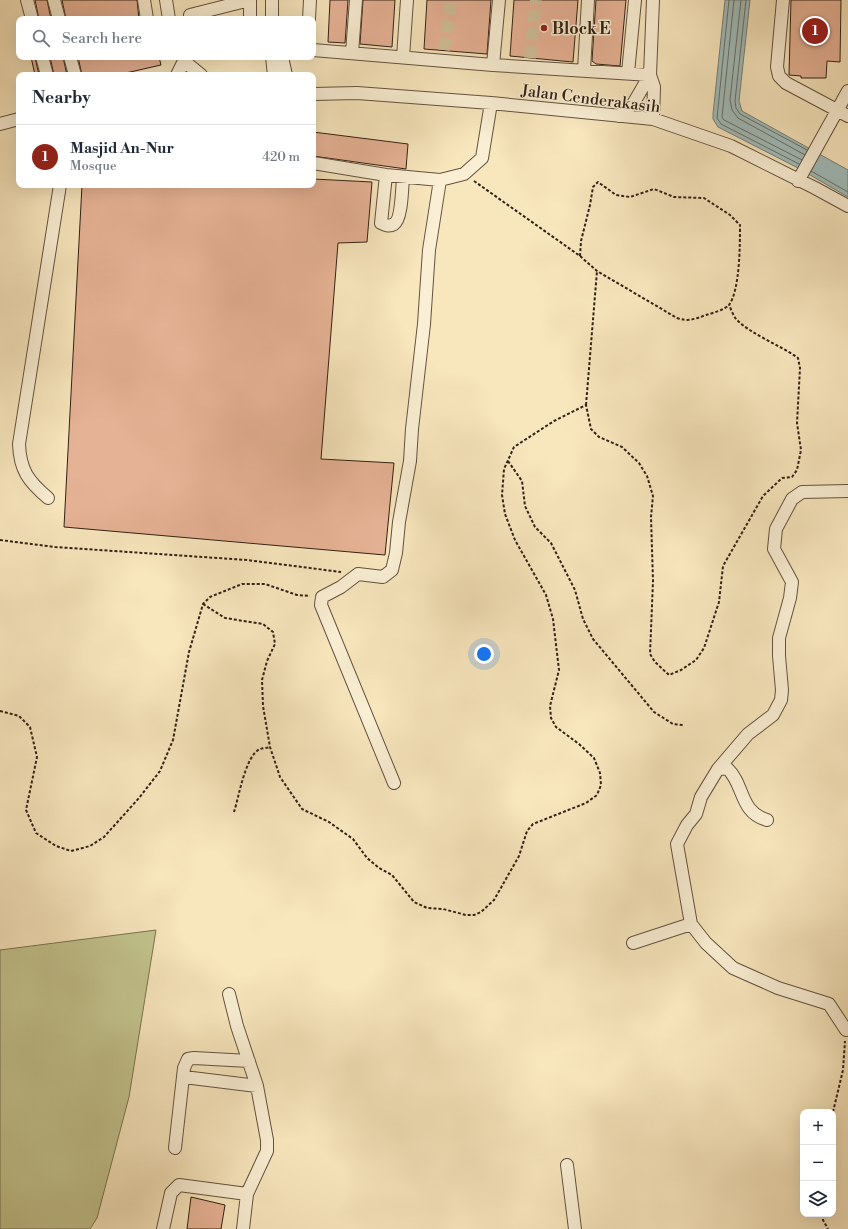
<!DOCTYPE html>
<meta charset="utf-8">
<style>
:root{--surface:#fff;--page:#f6f6f7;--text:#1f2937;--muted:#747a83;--line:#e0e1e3;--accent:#8f2418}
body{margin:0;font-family:"Libre Bodoni",serif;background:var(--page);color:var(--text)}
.controls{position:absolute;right:12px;bottom:12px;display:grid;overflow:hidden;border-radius:8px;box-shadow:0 4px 16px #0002}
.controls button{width:36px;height:36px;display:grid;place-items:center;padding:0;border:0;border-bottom:1px solid var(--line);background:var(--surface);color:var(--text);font:20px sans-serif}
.you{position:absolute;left:484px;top:654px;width:14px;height:14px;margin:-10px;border:3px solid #fff;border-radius:50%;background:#1a73e8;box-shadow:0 0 0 6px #1a73e833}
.badge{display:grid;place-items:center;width:26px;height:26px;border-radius:50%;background:var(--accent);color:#fff;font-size:13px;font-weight:700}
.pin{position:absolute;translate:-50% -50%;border:2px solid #fff;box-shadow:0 1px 4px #0006}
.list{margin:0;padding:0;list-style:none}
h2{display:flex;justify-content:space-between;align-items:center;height:52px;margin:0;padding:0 16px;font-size:17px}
h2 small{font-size:13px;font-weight:400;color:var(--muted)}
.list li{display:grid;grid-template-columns:26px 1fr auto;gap:12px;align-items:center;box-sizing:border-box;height:64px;padding:0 16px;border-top:1px solid var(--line)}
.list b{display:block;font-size:15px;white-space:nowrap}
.list p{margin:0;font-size:13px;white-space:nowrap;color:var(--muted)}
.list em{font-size:13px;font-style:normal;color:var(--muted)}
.icon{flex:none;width:22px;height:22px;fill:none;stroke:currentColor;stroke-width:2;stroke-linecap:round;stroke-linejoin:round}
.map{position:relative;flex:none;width:848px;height:1229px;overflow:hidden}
.search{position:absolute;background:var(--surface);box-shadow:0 4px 16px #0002;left:16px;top:16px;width:300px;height:44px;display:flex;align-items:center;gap:10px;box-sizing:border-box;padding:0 14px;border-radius:8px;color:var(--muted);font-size:15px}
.panel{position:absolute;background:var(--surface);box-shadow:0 4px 16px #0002;left:16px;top:72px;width:300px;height:116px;border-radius:8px}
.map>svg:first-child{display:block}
.green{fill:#c2c38d;stroke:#7a7251}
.water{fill:#a1bdbb;stroke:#747f79}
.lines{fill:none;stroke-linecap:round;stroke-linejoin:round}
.shore{stroke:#696f68;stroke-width:1}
.building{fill:#e6b295;stroke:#312115}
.minor-tunnel{stroke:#d0bf9b;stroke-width:12;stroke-dasharray:12 6;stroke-linecap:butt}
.minor-casing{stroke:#63523f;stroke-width:14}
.path{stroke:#312115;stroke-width:2;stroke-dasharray:3 2;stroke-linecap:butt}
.minor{stroke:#faefd4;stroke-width:12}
.poi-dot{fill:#8f2418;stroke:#faefd4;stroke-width:1.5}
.labels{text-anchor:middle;stroke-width:3;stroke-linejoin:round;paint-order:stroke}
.poi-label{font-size:16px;font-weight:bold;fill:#312115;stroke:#faefd4;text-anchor:start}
.street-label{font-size:16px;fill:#312115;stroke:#faefd4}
</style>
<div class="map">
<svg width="848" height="1229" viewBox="0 0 848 1229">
<rect width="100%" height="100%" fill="#f8e6bd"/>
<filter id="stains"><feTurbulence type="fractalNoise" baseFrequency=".005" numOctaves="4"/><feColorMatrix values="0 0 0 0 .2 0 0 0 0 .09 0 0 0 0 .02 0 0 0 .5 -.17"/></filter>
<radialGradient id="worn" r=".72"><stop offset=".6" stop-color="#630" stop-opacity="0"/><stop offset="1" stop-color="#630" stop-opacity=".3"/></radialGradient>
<path class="green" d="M156,930L129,1097L97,1218L90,1229H0V950Z"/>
<path class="water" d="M725,0H750L739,101L742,111L848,170V197L798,168L718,127L713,119V114Z"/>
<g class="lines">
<path class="shore" d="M729,0L717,118L721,124L799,164
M734,0L722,117L724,120L802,160
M741,0L730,100L732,110L738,118L805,155
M746,0L735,101L736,108L740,114L807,150
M811,171L848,192"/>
</g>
<path class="building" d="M35,0H47L51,19H39Z
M62,0H137L139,19H66Z
M330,0H348L345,43L328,42Z
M363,0H395L392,47L360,44Z
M427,0H491L487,54L424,49Z
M514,0H578L573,62L510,56Z
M596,0H626L620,66L596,64L592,61Z
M791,0H841L840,62L827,61L826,78H801V76L789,75Z
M31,57H35L39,75H35Z
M50,57H63L67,75H54Z
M78,57H159L161,65L117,75H82Z
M313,132L408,144L406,169L313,156Z
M313,179L372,182L367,242L338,243L321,459L394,463L385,555L64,527L82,185H313Z
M191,1197L225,1205L221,1229H187Z"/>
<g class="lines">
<path class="minor-tunnel" d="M444,50L451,0
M530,58L536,0"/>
<g class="minor-casing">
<path id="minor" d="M27,0L32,19
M54,0L59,19
M144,0L147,19
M166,0L169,19
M250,0V19
M653,0L650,75L654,87L653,119
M783,0L777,67L779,76L786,83L848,116
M191,19L190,15L250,0
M272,19V0
M309,19L310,0
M313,50L493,65L650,75
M352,53L356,0
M42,57L47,75
M70,57L75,75
M272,57L274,75
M282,57L286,75
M403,57L407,0
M184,61L201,75
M493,65L499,0
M584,70L588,0
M628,73L635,0
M177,75L184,61
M313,94L357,93L491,103L653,119L731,146L815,188L848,206
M619,116L633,104L650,75
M0,124L19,119
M313,163L386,175L440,180L464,174L482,158L491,103
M386,175L381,223C385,225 389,227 394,224C402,219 402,187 403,177
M798,181L848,91
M848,491L802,492L792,499L776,529L774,549L792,582L790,598L779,638V656L782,690L781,700L773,715L748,734L718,769L701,797L696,814L687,825L677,844L691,924L706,943L733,968L778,988L829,1004L846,1030L848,1029
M48,498C28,481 20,470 19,444L60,185
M718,769L727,768C745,785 739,812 767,820
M394,783L321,605L322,597L341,587L358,574L383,577L392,570L396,553L399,522L410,461L412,429L424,324L429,250L440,180
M633,943L691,924
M229,994L237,1026L257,1086L267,1140V1151L247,1194L243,1229
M184,1077L257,1086
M175,1148L184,1068L188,1059L194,1058L249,1061
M567,1165L575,1229
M163,1229L171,1193L179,1185L247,1194"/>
</g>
<path class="path" d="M474,181L580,256L597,271L677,318C688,322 695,319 706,315C713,313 724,310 729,305C740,290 740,244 740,225L730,215L704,198L674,197L654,189L630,197L616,195L598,182L593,187L590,205L581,241L580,256
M586,405L597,271
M508,461L522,481L525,506L535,527L551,543L575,590L583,619L593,639L654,712L673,724L683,725
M0,540L55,547L247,560L341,572
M203,604L225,618L263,624L273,632L275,644L267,661L262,680L263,706L270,747L280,777L302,809L329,822L353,839L367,858L379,868L392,875L414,902L427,908L443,909L466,915H474L481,912L494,900L519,856L527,831L533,824L586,803L597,795L601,785L600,773L594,758L579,744L556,727L551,718L550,706L559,670L553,619L546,595L515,540L505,514L502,495L504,469L514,447L554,421L586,405L591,429L599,437L622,447L639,463L647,476L653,496L651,517L653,581L650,654L655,662L669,675L681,670L696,660L704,648L719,602L723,566L763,496L782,478L792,477L797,470L801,450L797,423L800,368L798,358C780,345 750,334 736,319C733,315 731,309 729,305
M0,711L19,716L30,727L37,757L26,810L36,833L56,846L71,851L90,846L104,837L139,798L160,771L173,740L189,652L203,604L210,597L242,584H265L297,595L310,596
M234,812C239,797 245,756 260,749C263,748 267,748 270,747
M833,1112L843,1070L845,1041
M823,1214V1220L828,1229"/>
<use href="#minor" class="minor"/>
</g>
<circle class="poi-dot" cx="544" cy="28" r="4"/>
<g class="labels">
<g class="poi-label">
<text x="552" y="34">Block E</text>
</g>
<g class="street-label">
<text transform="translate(591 98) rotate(7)" y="6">Jalan Cenderakasih</text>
</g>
</g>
<rect width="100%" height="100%" filter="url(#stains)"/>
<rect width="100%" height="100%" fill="url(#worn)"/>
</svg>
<div class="controls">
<button>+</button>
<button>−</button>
<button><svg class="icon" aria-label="layers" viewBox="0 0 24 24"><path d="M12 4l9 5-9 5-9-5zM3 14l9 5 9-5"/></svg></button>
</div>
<div class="you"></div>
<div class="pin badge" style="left:815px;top:31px">1</div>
<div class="search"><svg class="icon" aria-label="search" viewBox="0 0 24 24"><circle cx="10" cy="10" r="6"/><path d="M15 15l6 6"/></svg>Search here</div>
<section class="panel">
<h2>Nearby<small></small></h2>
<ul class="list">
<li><span class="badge">1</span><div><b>Masjid An-Nur</b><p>Mosque</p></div><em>420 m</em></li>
</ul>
</section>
</div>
